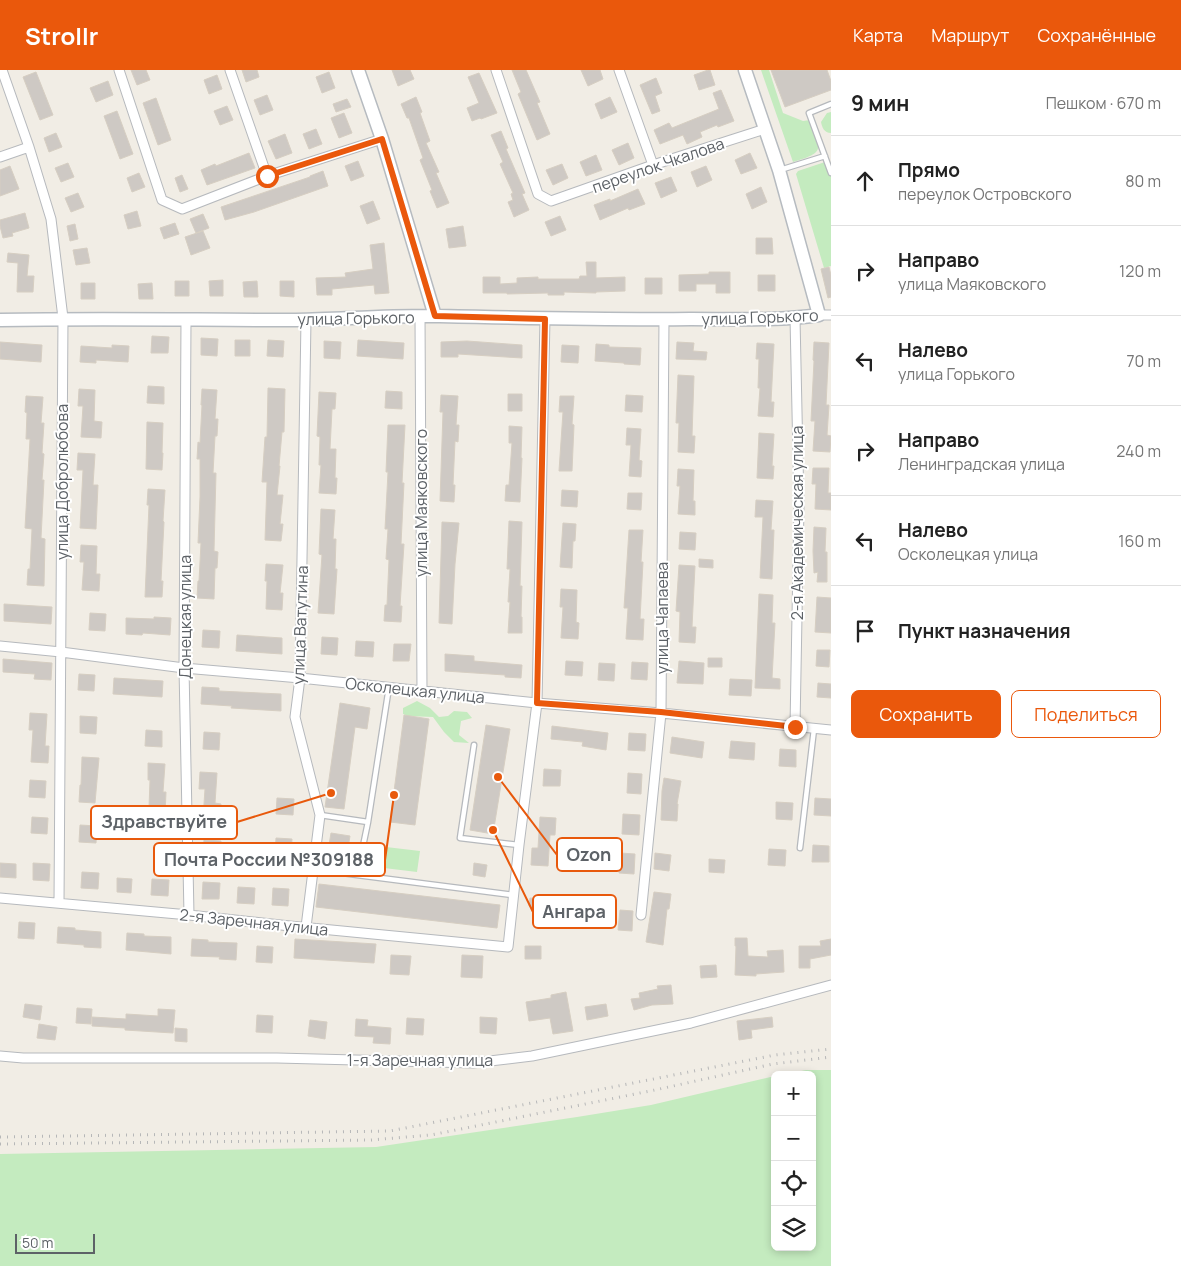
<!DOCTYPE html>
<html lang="ru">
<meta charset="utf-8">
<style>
:root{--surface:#fff;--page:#f6f6f6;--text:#222;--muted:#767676;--line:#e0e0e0;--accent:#ea580c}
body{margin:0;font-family:Manrope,sans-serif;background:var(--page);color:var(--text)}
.controls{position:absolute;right:15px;bottom:15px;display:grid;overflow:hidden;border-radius:8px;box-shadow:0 2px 8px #0003}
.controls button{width:45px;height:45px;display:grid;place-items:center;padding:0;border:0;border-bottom:1px solid var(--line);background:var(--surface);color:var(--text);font:25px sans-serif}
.scale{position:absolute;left:15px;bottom:12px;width:80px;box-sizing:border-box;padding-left:5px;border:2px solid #5d6267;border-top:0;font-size:14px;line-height:18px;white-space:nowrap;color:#5d6267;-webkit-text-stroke:4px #fff;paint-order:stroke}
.stop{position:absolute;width:15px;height:15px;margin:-11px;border:4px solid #ea580c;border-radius:50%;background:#fff}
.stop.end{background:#ea580c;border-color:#fff;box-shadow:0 1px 5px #0008}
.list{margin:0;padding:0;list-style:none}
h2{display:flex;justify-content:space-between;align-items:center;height:65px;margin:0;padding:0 20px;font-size:21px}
h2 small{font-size:16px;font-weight:400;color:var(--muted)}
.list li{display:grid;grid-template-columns:32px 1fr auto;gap:15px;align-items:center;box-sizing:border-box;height:90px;padding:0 20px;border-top:1px solid var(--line)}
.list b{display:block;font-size:19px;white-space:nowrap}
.list p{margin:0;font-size:16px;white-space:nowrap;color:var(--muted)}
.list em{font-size:16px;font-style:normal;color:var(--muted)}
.actions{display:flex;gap:10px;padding:15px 20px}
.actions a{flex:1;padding:11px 0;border:1px solid var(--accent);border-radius:8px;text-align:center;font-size:18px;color:var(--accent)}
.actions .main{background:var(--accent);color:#fff}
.icon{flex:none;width:28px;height:28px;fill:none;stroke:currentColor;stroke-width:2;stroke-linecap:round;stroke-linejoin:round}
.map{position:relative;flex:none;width:831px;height:1196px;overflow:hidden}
header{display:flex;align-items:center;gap:30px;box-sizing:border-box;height:70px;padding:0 25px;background:var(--accent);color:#fff}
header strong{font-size:24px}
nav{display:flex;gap:28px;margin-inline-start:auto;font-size:18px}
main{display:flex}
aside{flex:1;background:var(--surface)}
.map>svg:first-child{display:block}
.green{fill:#c4ebbf}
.building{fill:#cec9c4;stroke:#d6cec2}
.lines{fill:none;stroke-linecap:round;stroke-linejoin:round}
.lane-casing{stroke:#b6b9bd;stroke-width:7}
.street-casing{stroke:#b6b9bd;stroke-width:11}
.secondary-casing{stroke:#b6bbc0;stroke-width:15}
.lane{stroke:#fff;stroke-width:4.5}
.street{stroke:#fff;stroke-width:9}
.secondary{stroke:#fff;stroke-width:12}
.rail{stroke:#b6b7b8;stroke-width:3;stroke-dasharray:1 6;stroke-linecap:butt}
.route{stroke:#ea580c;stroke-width:6}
.labels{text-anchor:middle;stroke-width:4;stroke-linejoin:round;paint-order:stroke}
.street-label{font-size:16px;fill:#5d6267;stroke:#fff}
.leader{fill:none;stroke:#e8590c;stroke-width:2}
.callout-dot{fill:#e8590c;stroke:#fff;stroke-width:2}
.callout{fill:#fff;stroke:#e8590c;stroke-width:2}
.callout-label{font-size:18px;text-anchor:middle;font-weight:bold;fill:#5d6267}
</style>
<header>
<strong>Strollr</strong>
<nav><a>Карта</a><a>Маршрут</a><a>Сохранённые</a></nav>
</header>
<main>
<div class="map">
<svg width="831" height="1196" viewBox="0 0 831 1196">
<rect width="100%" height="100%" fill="#f1ede5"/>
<path class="green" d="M761,0H769L783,43L803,51L810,50C821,80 826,82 793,92Z
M831,42V63C824,63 822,57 821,52L827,43Z
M828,91L831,98V196L824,198L796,104L798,101Z
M417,631L430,638L439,647L448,646L454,641L467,642L472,648L461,651L459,665L469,673L454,672L444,662L433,647L408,646L403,644V638Z
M386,777L420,781L417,802L384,798Z
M806,1000H831V1196H0V1084L376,1077L577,1047L651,1035L775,1006V1177H812V1005H782Z"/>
<path class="building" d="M131,0H146L150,10L137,15Z
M242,0H257L259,7L246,12Z
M392,0H410L414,9L398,16Z
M512,0H526L540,32L537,33L550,64L537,70L518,24L521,22Z
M581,0H600L603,9L588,16Z
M708,0H710L715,15L699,20L694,5Z
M771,0H827L831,11V20L785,37Z
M36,2L53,45L40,50L23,7Z
M329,2L335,18L322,23L316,7Z
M479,3L497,43L481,49L480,48L472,51L467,38L479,33L468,7Z
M217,5L222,19L209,24L204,10Z
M656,8L662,23L655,26L660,41L652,44L640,15Z
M108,11L113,25L96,32L90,18Z
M721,20L734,51L718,57L717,55L700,62L702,67L687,74L683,65L660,74L654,60L669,53L672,58L719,39L713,23Z
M267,25L273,40L260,45L254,30Z
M416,27L422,42L420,43L430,71L426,73L439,102L436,103L449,133L437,138L430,121L432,120L420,90L423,88L409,48H407L401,34Z
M610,27L617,42L601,49L595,34Z
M156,28L171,70L158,75L143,33Z
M347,29L351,37L336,42L333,34Z
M227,36L233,50L220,55L214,41Z
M117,41L133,84L120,89L104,46Z
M344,43L352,63L339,68L331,48Z
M316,59L322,74L309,79L303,64Z
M501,61L508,78L506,79L525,123L522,124L529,140L514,147L508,132L513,130L511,124L513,123L500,94L503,92L491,65Z
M56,63L62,77L49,82L44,68Z
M285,64L292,83L276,89L268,71Z
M628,73L634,88L619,95L612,80Z
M249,83L255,98L207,115L201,100L215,94L216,96Z
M750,83L757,98L741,104L735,90Z
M596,85L602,100L586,106L580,92Z
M358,91L364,106L351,111L345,96Z
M68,93L74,107L61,112L55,98Z
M562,94L568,108L553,115L546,100Z
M10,96L19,119L0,126V100Z
M706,96L712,110L697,117L691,102Z
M323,101L328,116L254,142L225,150L221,137L310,107V106Z
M139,103L145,117L132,122L127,108Z
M182,105L188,119L180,122L175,108Z
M671,107L677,121L661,128L655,113Z
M761,117L767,132L752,139L746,124Z
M638,119L645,134L629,140L628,138L600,150L594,135L610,129V131Z
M78,123L84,137L71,142L65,128Z
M373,131L380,149L367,154L360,136Z
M137,141L141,156L128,159L124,145Z
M25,143L29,158L12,163L13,166L3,168L0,156V150Z
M203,144L209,158L196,163L190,149Z
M560,146L566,160L551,166L545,152Z
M175,153L179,164L164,169L160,158Z
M75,154L78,169L70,171L67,156Z
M463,156L466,176L449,178L446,159Z
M203,161L210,178L191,185L185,167Z
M756,168H772L773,184H756Z
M384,173L389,223L375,224L374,215L332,219V225H317L316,208L346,207L345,203L373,199L370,175Z
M87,178L90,193L76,195L73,180Z
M8,183L29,185L27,206H34L33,222H17L18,193L7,192Z
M586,192H596V208L625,207V221L596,222V223L564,222V225H548V223L507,224V223H483V207H500V214L517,213V208L538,207V209H579L580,206H587Z
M829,197L831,205V227L828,228L821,199Z
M709,202H730V223H716V214H696V221H679V205L709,204Z
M758,205H775V221H758Z
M645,208H662V224H645Z
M223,210V226H210L209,211Z
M175,211H189V226H175Z
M257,211L258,227H244L243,212Z
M280,211H294V227L280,226Z
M81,213H95V229H81Z
M152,213L153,229H139L138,214Z
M152,266L169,267L168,283H151Z
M201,268L218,269L217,286L201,285Z
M235,270H250V286H235Z
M268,270L284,271L283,287L267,286Z
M358,270L404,273L403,289L357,286Z
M324,271L341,272L340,289L324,288Z
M467,271L522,275V288L458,284V287H441V272Z
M0,272L42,275L41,292L0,289Z
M677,272L694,273L693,281L707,282L706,290L676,289Z
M814,272L829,273L826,335H829L827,365L831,366L830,382L813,381L815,351H811L814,291L813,290Z
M757,273L774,274L771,332H774L773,347L758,346L760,318H758L759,289H756Z
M596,274L609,275V277L641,278L640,295L624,294V293L595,291Z
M112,275L129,276L128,292L96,290V293L80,292L81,276L112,278Z
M562,275L579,276L578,293L561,292Z
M678,305L694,306L692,366H695L694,383L678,382L679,353H676Z
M148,316L164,317V334L147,333Z
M268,318L285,319L284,362H282L279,396H280L277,425H283L280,454H283L281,471L265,470L267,412H262L265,367H267Z
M79,319L95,320L94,351L102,352L101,368L81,367L83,336H78Z
M202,319L217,320L215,349H218L217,366H215L213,403H216L214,481L218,482L217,498H215L214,529L197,528L198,511H199L201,473H198L200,427V389H197L198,372L200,373L202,335H201Z
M386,321L402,322V339L385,338Z
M319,322L336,323L335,339H332L330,379H336L335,408H337L336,424L319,423L321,395H319L320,367L317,366Z
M508,324H522V341H508Z
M441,325L458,326L456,355H459L458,372L455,371L453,415H455L454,432L440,431L443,342H440Z
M626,325L643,326L642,342L625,341Z
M26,326L43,327L41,353H44L42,383L44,384L42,410H44L41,468L45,469L44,516L27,515L28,499H30L32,459L25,458L30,369H26L27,343L25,342Z
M560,326H574L572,354L574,355L572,401H559L563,342H559Z
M147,352L163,353L162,383H163L162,400L146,399Z
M388,355H405L402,413H404L401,474H404L400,536H402L401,552L384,551L385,535H387L389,490L386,489L388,459H385L388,402H386Z
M509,356L522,357L521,388H522L520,432L505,431L506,415H509L512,373H509Z
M627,358L641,359L639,390L642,391L641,407L629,406L631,375H626Z
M759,363L774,364L772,396H774L773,409L757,408Z
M78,383L95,384L93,415H98L96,459L80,458L83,400H77Z
M813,398H829L828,423H831V440L815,439L816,414H812Z
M678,399L694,400L693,431H695V445L678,444L680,416H677Z
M148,419L165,420L163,451L164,452L161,511H163L162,527H145L149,435H147Z
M562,420L578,421L577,437L561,436Z
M628,423H642L641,440L627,439Z
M756,430L773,431L771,460H774L772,509L760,508L763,447H755Z
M321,439L335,440L333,469H336L335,499H337L334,544L318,543L322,485L319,484Z
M509,451L522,452L520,516H522L521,547H522V563H508L510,532H508L510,499H507Z
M442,452L459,453L455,494L452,554L439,553Z
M563,453L576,454L575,471H573L572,498L560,497Z
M814,457L826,458L825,482H827V512H817L818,502L814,503L813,481Z
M629,460H643L641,492H643L640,549H644L643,570L626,569L628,538H624Z
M680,462L696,463L695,480L679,479Z
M81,475L97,476L96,504H100L99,521L82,520L84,492H80Z
M699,489L713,490V498L699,497Z
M266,494L283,495L280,523H283L282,540L266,539L267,511H265Z
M679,495L695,496L692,557H696L695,573L679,572L680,542L676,541Z
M561,519L577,520L576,552L579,553L578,569L561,568L563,537H560Z
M759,524L773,525L772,553H775L772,608L780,609V619L755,618Z
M817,527L831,528V563L815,562Z
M4,534L52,537L51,554L4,551Z
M90,543L106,544L105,561L89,560Z
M154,547L171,548L170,565L143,563L142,565L126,564V548L154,549Z
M203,560L220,561L219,578L202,577Z
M237,565L282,568V584L236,581Z
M322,567L338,568L337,585L321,584Z
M356,571L374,572L373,587L355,586Z
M394,574H411L409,591H393Z
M817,580H830L829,597L816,596Z
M445,584L474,586V591L522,595L521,608L505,607V605L445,601Z
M708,588H722V597H708Z
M3,589L52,593L51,610L34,609L35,604L3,602Z
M566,591L583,592L582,606L565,605Z
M679,591L704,593L703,614L677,613Z
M632,592L648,593L647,610L631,609Z
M599,593L615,594L614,611L598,610Z
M79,604L95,605L94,621L78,620Z
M114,608L163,611L162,627L113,624Z
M730,609L752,610L751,626L729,625Z
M818,613L831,614V628L817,627Z
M202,617L219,618V621L281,624V641L231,638L232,636L201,634Z
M340,633L370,638L367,659L355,657L344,739L325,737Z
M30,643L47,644L45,676H49L48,693L31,692L33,660H29Z
M404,645L429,649L415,755L390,752Z
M80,646L97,647L96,664L80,663Z
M486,655L510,659L493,764L470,760Z
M552,656L608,663L606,680L582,676L583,672L551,669Z
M146,660L162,661V677L145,676Z
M204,662L220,663L219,680L203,679Z
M629,663L646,664L645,681L628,680Z
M672,667L704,672L702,688L670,683Z
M731,671L755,673L754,690L729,688Z
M780,679L796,680V697L779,696Z
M82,687L99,688L95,733L79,732L80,715H81Z
M148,693L165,694L163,722H166L164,767L149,766L151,738H149L150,710H148Z
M544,699L561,700L560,716H543Z
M200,702L217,703L215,733L221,734L220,750L203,749L205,719H199Z
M628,703L642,704L641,724L627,723Z
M664,708L681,711L677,734H678L677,751L661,750L662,721Z
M30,710L46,711L45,728L29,727Z
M277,728L294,729L293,745L276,744Z
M815,728L831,729V746L814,745Z
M776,732L793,733L792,750L776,749Z
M623,744L640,745L639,765L622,764Z
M32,747L48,748L47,764L31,763Z
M540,747L556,748L555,765H550L548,796L531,795L532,778H538Z
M80,755L97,756L96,773L79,772Z
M331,763L350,766L346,790L327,787Z
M276,768L292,769L291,786L275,785Z
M204,770L221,771L220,787L203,786Z
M813,775L829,776V792H812Z
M769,779L786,780L785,796L768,795Z
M620,783L635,784L634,804L619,803Z
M655,783L671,785L669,801L654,799Z
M709,789L725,790L724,803L709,802Z
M0,793L16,794V808L0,807Z
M33,793L50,794L49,811L33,810Z
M474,793L487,795L485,807L473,805Z
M82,802L99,803L98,819L81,818Z
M117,808L132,809L131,823L117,822Z
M152,809L169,810L168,826L151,825Z
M203,812L220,813L219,829H202Z
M319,814L500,835L497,858L316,837Z
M238,817L255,818L254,834L237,833Z
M273,818L289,819L288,836L272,835Z
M654,822L671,824L669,839H667L663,875L646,872Z
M530,828L546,830L545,838L529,836Z
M620,840L633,841L632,861L618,860Z
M19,852L35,853L34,869L18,868Z
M58,857L75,858V860L101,862V878L84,877V875L57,873Z
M127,863L144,864V866L171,867V884L126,880Z
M735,868H747L748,886L768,887L767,881L783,880L784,902L756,904V906L735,905L736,876H735Z
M192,869L208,870V872L237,873L236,890L219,889L220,887L191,886Z
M295,869L376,874L374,893L294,888Z
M831,869V885L810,889V898H799V876H821L820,871Z
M257,876L273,877L272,893L256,892Z
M525,876H541V889H525Z
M391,885L411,886L409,905L390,904Z
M462,885L483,886L482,908L461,907Z
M716,895L717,907L701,908L700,896Z
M671,915L673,934L652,935L634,940L631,929L640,928L639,923L658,919L657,916Z
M566,922L573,961L553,964L550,948L529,951L526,932L551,928V925Z
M25,934L42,936L40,950L23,947Z
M606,934L608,946L587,950L585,937Z
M77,938L92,939L91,954L76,953Z
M158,939L175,940L173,963L125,960V958L92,956V947L126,949V944L158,946Z
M257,945L273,946L272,963L256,962Z
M480,947L497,948L496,964L480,963Z
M772,947L773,957L751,960L752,968L739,970L737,951Z
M407,948L424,949L423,965L406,964Z
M356,949L368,950L367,956L391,958L390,974L373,973L374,967L355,966Z
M310,950L327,952L325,969L308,966Z
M39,954L57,957L55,970L37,968Z
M175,958L187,959V972L175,971Z"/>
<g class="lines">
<g class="lane-casing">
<path id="lane" d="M831,34L809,43L831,103
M780,100L825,86
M474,675L460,768L519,775
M320,745L368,752
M800,778L814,659
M313,799L357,805L368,752L389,617
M357,805L513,825"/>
</g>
<g class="street-casing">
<path id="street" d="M2,0L29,77L51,149L63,248L59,833
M119,0L162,130L182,139L267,106L382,69
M230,0L267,106
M496,0L538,124L551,131L653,95L765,59
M619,0L653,95
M0,87L29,77
M819,245H831
M420,246L422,621
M795,248L799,435L795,657
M186,250L184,598L189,845
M0,576L61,582L184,598L300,608L537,633L661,643L831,660
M0,828L189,845L290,856L508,877L519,775L537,633L545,249
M641,845L661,643L664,249
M306,857L320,745L295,647L300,608L306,250
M0,986L23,988H277L473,993L532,986L691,953L831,915"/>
</g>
<g class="secondary-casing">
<path id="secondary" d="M358,0L382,69L435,246
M0,250C99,248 198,250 296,250C344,249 392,245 440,246C524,248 608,250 691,249C734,249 777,251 819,245L779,100L745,0"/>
</g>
<use href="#lane" class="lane"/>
<use href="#street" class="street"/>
<use href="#secondary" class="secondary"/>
<path class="rail" d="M0,1067L390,1061L775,985L831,979
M0,1074L371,1070L431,1065L655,1020L773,994L831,987"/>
</g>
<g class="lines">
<path class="route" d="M267,106L382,69L435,246L545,249L537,633L661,642L795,657"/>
</g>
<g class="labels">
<g class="street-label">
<text transform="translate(658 95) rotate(-19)" y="6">переулок Чкалова</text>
<text transform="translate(760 247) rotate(-2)" y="6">улица Горького</text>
<text transform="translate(356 248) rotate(-1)" y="6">улица Горького</text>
<text transform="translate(62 412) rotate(-90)" y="6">улица Добролюбова</text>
<text transform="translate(421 433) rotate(-90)" y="6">улица Маяковского</text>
<text transform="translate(797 453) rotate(-90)" y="6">2-я Академическая улица</text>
<text transform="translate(185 547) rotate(-90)" y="6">Донецкая улица</text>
<text transform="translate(662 548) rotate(-90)" y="6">улица Чапаева</text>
<text transform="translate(300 555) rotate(-88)" y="6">улица Ватутина</text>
<text transform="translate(415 620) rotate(6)" y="6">Осколецкая улица</text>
<text transform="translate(254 852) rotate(6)" y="6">2-я Заречная улица</text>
<text x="420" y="996">1-я Заречная улица</text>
</g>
</g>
<path class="leader" d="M331 723L237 752M498 707L557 785M394 725L385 790M493 760L533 842"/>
<g class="callout-dot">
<circle cx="331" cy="723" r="5"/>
<circle cx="498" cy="707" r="5"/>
<circle cx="394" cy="725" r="5"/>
<circle cx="493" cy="760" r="5"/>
</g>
<g class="callout">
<rect x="91" y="736" width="146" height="33" rx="5"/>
<rect x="557" y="768" width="65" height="33" rx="5"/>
<rect x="154" y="773" width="231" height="33" rx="5"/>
<rect x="533" y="825" width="83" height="33" rx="5"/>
</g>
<g class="callout-label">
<text x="164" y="758">Здравствуйте</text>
<text x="589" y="791">Ozon</text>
<text x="269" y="796">Почта России №309188</text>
<text x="574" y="848">Ангара</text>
</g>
</svg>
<div class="controls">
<button>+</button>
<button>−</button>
<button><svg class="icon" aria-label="locate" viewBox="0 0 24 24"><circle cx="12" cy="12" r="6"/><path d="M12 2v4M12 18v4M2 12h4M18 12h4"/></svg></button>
<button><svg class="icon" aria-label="layers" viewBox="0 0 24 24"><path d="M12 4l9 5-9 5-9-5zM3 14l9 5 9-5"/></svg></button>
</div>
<div class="scale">50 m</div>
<div class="stop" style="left:267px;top:106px"></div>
<div class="stop end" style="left:795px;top:657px"></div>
</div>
<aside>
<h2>9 мин<small>Пешком · 670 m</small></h2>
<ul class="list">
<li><svg class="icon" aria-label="ahead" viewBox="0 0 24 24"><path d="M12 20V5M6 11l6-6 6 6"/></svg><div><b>Прямо</b><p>переулок Островского</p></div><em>80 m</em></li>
<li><svg class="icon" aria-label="right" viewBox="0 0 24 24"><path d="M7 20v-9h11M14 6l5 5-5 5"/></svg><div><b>Направо</b><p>улица Маяковского</p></div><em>120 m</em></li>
<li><svg class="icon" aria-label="left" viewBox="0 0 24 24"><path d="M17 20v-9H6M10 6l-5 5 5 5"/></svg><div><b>Налево</b><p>улица Горького</p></div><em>70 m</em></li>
<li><svg class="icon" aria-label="right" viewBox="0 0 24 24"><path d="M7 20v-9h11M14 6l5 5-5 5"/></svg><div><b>Направо</b><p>Ленинградская улица</p></div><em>240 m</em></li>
<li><svg class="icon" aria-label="left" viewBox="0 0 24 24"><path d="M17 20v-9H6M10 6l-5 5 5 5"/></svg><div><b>Налево</b><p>Осколецкая улица</p></div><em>160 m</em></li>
<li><svg class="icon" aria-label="arrive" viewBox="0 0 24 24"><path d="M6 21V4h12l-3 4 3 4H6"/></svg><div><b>Пункт назначения</b></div></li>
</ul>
<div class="actions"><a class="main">Сохранить</a><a>Поделиться</a></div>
</aside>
</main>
